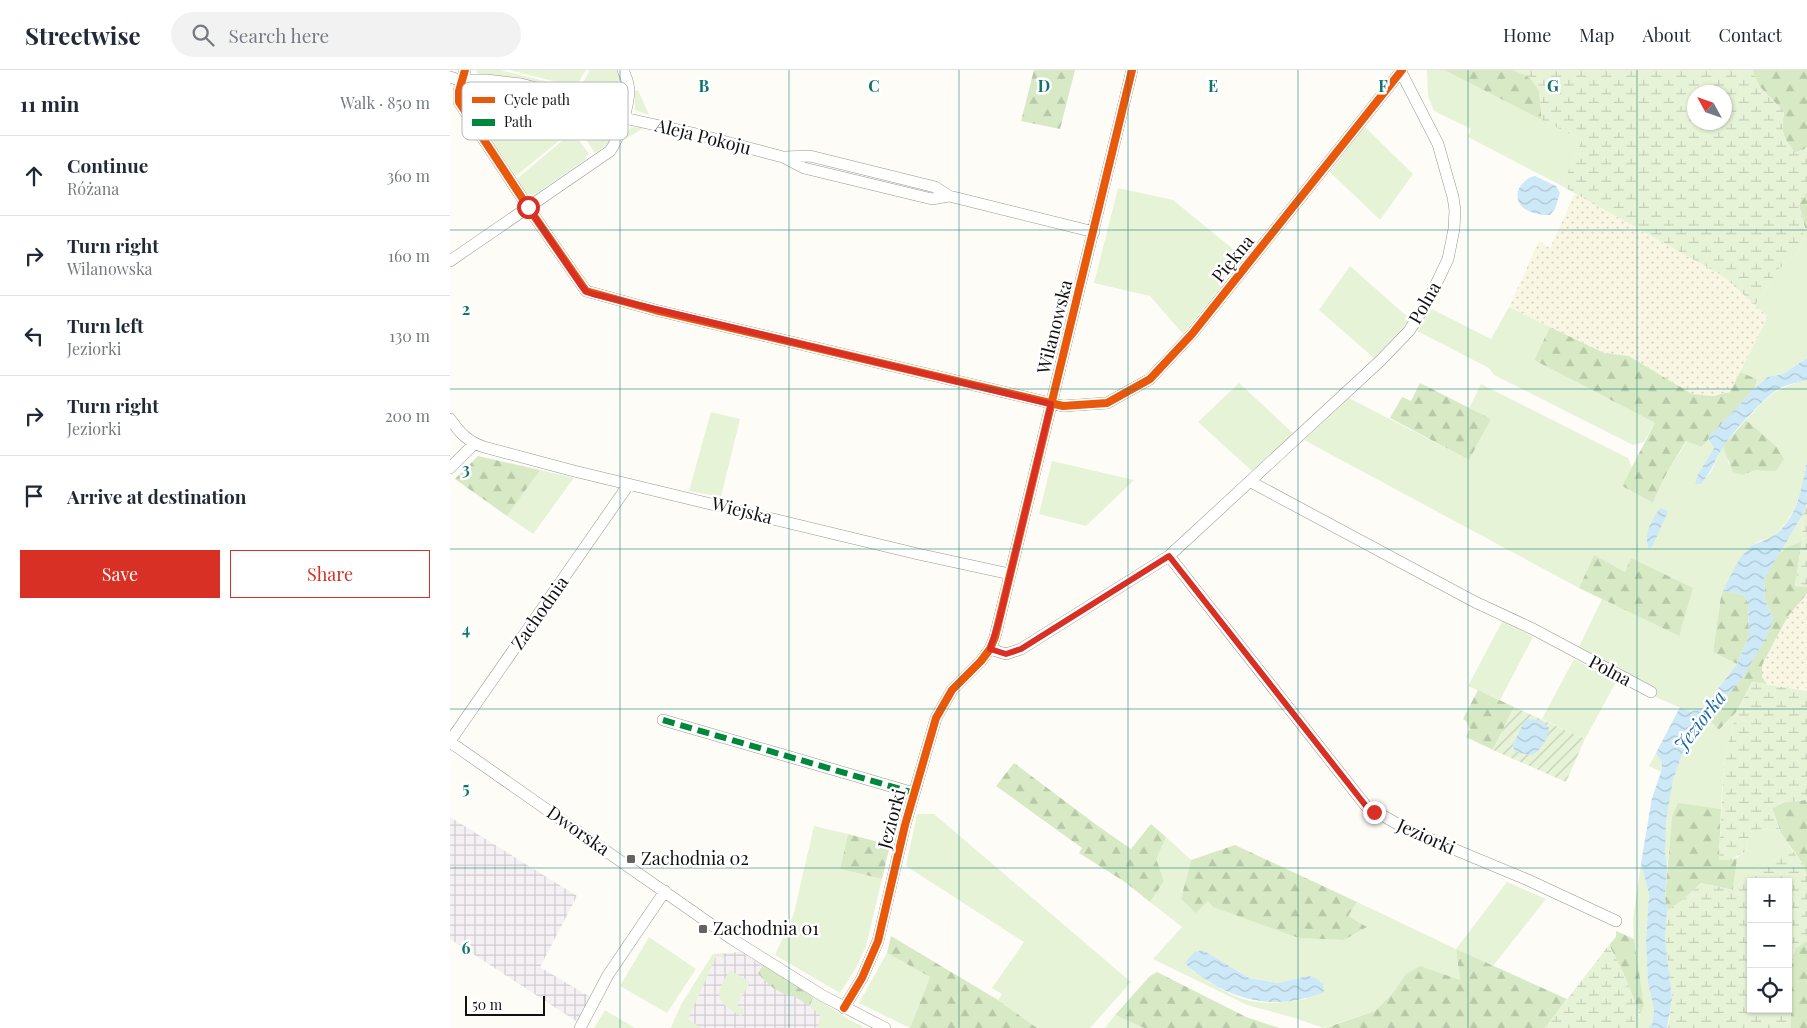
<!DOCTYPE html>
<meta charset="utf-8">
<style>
:root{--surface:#fff;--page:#f2f2f3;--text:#1f2937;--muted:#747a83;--line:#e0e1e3;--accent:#d93025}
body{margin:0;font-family:"Playfair Display",serif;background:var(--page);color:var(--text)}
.controls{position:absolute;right:15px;bottom:15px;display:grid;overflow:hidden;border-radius:0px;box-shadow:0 1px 4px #0004}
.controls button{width:45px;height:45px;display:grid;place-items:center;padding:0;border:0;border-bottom:1px solid var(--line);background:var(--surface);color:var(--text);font:25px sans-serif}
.compass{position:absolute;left:1237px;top:15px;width:45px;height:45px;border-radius:50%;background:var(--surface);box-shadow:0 1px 4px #0004;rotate:310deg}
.scale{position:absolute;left:15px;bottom:12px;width:80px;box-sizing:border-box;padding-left:5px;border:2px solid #111;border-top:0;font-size:14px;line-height:18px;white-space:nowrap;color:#111;-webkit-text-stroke:4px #fff;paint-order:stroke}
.stop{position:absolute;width:15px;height:15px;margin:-11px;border:4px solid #d93025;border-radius:50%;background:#fff}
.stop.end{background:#d93025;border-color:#fff;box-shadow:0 1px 5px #0008}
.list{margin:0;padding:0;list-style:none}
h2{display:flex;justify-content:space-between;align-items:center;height:65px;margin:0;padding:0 20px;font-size:21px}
h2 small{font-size:16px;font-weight:400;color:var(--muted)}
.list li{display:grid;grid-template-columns:32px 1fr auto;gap:15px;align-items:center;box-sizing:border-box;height:80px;padding:0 20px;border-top:1px solid var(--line)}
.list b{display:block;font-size:19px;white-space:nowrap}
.list p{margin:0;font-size:16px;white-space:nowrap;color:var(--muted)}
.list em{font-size:16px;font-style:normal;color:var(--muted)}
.actions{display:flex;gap:10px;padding:15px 20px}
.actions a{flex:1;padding:11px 0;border:1px solid var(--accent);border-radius:0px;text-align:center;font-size:18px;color:var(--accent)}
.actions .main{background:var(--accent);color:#fff}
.icon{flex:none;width:28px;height:28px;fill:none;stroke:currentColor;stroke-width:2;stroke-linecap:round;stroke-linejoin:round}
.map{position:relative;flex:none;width:1357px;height:958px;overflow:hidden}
header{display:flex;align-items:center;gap:30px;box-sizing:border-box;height:70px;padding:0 25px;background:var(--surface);border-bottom:1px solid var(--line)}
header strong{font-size:24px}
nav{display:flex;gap:28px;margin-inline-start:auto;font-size:18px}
.search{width:350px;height:45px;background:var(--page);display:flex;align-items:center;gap:12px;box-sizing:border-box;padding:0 18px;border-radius:28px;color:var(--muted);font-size:19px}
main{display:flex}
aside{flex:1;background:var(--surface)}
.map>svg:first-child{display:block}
.industrial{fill:url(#industrial-grid)}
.farmland{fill:url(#farmland-dots)}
.grass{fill:#e7f3d7;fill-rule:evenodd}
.forest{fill:url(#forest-firs)}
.wetland{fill:url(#wetland-marsh);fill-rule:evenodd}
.garden{fill:url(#garden-furrows)}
.water{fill:url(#water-waves)}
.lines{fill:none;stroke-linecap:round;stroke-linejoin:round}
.minor-casing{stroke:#979795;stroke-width:12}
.minor{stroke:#fffffe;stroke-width:11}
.quiet{stroke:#00873e;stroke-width:6;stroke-dasharray:12 6;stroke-linecap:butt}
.cycleway-casing{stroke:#fff;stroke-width:11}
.cycleway{stroke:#e8590c;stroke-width:8}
.route{stroke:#d93025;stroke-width:6}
.grid{fill:none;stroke:#0f766e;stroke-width:1;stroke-opacity:0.55}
.poi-dot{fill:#646362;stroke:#fff;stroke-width:2}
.labels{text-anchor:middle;stroke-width:5;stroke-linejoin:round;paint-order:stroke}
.street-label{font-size:18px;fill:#111;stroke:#fff}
.poi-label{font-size:18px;fill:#111;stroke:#fff;text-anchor:start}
.water-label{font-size:19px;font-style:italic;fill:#1768a6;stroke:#fff}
.key{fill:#fff;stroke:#b8b8b8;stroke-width:1}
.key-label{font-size:14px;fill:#111}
.grid-label{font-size:16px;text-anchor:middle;font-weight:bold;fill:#0f766e;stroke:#fff;stroke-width:5;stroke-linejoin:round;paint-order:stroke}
</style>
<header>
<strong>Streetwise</strong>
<div class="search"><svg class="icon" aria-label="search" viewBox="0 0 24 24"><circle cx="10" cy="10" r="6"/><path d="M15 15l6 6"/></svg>Search here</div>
<nav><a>Home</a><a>Map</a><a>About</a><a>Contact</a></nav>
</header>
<main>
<aside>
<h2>11 min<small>Walk · 850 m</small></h2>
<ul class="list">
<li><svg class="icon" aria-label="ahead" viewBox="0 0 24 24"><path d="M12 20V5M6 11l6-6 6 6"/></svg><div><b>Continue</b><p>Różana</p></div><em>360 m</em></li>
<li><svg class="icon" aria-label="right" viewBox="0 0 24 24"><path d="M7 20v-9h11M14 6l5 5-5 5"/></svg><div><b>Turn right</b><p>Wilanowska</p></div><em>160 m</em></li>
<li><svg class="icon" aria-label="left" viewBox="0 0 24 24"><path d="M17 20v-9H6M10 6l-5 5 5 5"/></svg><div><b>Turn left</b><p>Jeziorki</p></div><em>130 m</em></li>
<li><svg class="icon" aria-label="right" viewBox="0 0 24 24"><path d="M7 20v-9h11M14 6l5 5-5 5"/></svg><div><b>Turn right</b><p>Jeziorki</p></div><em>200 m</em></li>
<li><svg class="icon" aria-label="arrive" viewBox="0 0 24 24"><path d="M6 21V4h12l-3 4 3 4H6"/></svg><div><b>Arrive at destination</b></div></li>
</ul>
<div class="actions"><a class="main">Save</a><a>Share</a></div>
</aside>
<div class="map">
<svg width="1357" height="958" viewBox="0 0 1357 958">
<defs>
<pattern id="industrial-grid" width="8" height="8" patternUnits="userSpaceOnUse" patternTransform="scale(1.25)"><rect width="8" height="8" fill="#f5f0f3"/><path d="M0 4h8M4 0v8" fill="none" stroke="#d1cdcf"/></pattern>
<pattern id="farmland-dots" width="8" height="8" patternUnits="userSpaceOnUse" patternTransform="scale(1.25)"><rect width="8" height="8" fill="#f9f7e4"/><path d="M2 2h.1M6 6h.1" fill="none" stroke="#d4d3c3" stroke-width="1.8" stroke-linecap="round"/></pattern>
<pattern id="forest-firs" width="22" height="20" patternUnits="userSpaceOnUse" patternTransform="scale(1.25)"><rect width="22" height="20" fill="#d8eac5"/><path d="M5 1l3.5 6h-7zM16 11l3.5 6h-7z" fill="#b8c8a8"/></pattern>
<pattern id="wetland-marsh" width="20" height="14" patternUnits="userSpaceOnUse" patternTransform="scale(1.25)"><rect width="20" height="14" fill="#e7f3d7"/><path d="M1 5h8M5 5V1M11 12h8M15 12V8" fill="none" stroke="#c5cfb8"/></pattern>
<pattern id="garden-furrows" width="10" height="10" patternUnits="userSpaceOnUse" patternTransform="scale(1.25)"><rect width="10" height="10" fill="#e7f3d7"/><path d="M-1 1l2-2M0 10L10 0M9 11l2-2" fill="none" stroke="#c5cfb8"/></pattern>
<pattern id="water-waves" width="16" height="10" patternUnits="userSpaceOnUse" patternTransform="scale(1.25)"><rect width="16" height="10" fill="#cde8f7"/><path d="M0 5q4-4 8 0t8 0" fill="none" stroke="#afc6d3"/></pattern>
</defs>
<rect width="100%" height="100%" fill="#fdfcf7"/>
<path class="industrial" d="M0,747L127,826L90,897L140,927L129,953L0,869Z
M291,882L388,944L415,958H221L231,935L263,884Z"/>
<path class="farmland" d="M1125,123L1273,206L1318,247L1280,322L1263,326L1242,324L1179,286L1154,283L1059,237L1089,171L1100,178Z
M1357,524V621L1317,614L1312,607V595L1338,546Z"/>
<path class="grass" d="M26,0H50L124,18L123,22L39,8L28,4Z
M59,0H136L126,16H123Z
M140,0H168L171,6C162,24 147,20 131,16Z
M977,0H994L1132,70L1112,116L1018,67L1021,59L984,41L978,26Z
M188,20L199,45L185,40V21Z
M52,41L114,58L110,70L66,106L33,60L36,58L33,53Z
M123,51L152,54L158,56L162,67L157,75L145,83Z
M914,56L963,104L930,150L880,102Z
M182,57L193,58L174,70L176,63Z
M117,59L122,61L139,84L135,87L136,89L84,125L77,124L68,112V108L113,70Z
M668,118L723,130L794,188L733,264L700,226L644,213Z
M1355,158H1357V288L1333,304L1318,307L1305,318L1307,309L1290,302L1318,247L1305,235L1328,200L1349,180Z
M900,196L961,250L924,288L869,240Z
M1059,237L1100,257L1084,290L1205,353L1194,372L1183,375L1044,305L1039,298L965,260L982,239L1041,269Z
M1357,310V391L1352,419L1344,439L1337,452L1323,467L1309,471L1296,480L1283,503L1271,525L1263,582L1287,594L1254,637L1240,642L1201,625L1128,579L1152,529L1229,566L1181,489L1175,502L1144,486L1129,518L854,370L899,328L1019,390L1041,349L1019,338L1031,314L1178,388L1182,397L1172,416L1203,433L1214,408L1237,371L1250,377L1258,368L1264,378L1248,404L1251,414L1261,402L1273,376L1278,385V393L1293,405L1306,400H1326L1325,375L1296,350C1318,327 1324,318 1357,310Z
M789,313L843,363L802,401L748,352Z
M261,342L290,349L271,427L239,421Z
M602,391L684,410L636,456L589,444Z
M90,400L124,408L83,464L57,446Z
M1353,444L1352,471L1337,477L1326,487Z
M1053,550L1083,567L1050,630L1018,616Z
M1124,589L1166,612L1135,669L1092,649Z
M1287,641L1274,688L1271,739L1228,734L1222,746L1217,799C1211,761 1217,718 1233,683C1239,670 1249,659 1258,648L1270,660Z
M1206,683L1212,693L1211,702L1199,696Z
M467,744H484L681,912L640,958H587L548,930L552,924L542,918L574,872L456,796Z
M364,756L398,764L390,799L432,809L416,876L406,898L390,923L325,885L344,843Z
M1329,759L1342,780L1309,798L1283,820L1287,788L1296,781L1298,768L1305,760Z
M716,767L741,790L731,829L747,842L758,831L874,869L894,870L917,857L898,846L907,832L1006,879L1057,812L1096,829L1043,896L1006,879L1010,910L956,904L941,925L925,941L873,958L845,948L797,935L703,889L732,857L700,832L714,811L705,789ZM753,880L799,908L828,913L858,906L856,929C840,931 823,934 806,932C782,929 760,912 741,900Z
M1191,793L1199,824L1196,870L1198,913L1204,939L1202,955L1199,958H1180L1191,943L1194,935L1184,871L1183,849Z
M199,867L246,899L217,943L170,916Z
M274,883L273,888L267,885L238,949L251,958H221L231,935L263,884Z
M437,883L480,907L460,958L409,933Z
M280,900L300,912L287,935L294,940L291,946C263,930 265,926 280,900Z
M363,927L413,958H368L370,945L360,936Z
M155,940L185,958H144Z
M665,945L694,958H655Z"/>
<path class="forest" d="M584,0H625L610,59L571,51Z
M994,0H1063L1079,6L1089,20L1092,50Z
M1302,0H1357V78L1345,83C1332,66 1331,63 1334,42L1310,17Z
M1357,123V158H1355L1349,135Z
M1100,257L1154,283L1179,286L1242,324L1263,326L1280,322L1290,302L1307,309L1305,318L1251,377L1236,371L1214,408L1203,433L1172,416L1205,353L1084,290Z
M970,313L1041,349L1019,390L940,348L952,327L961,331Z
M1296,350L1325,375L1334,389L1326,401L1306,400L1293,405L1283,402L1273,376Z
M28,386L90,400L57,446L5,409Z
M1352,471L1345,516L1357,517V524L1338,546L1312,595V607L1317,614L1302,612L1287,641L1269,660L1258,648L1293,607L1323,549L1315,530L1314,509L1326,487L1337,477Z
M1144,485L1175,502L1181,488L1243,518L1229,566L1129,518Z
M1273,521L1294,525L1298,533L1299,566L1287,594L1263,582L1271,526Z
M1028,620L1064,637L1043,680L1016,667L1020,659L1016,651L1013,649Z
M564,693L648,756L681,779L701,754L716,767L706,789L714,811L700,832L675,812L629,783L632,778L546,716Z
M1355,730L1357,732V806L1354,796L1331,763L1322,738L1335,732Z
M1228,733L1271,739L1269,789L1281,790L1287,788L1283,820L1251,813L1233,830L1217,841L1215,828L1222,746Z
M398,764L440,775L432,809L390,799Z
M785,775L907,832L898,846L917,857L894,870L849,868L763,837L758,831L746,843L731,829L741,790Z
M1166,861L1184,869L1194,935L1191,943L1185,932L1172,900L1159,875L1166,867Z
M441,866L548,930L587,958H460L480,907L437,883Z
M1357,871V958H1341V900L1345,878Z
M1006,879L1117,929L1095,958H875L925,941L941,925L956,904L970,896L1010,910Z
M313,895L363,927L360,936L344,926L332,923L322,917L312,908L308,903Z
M707,902L796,947L829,958H694L665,945L700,906Z"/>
<path class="wetland" d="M1063,0H1302L1310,17L1334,42C1331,62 1332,67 1345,83L1357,78V123L1349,135L1355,158L1349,180L1328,200L1305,235L1273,206L1112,116L1132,70L1092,50C1089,21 1093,12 1063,0ZM1274,22V52H1244V22Z
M1357,434V517L1345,516L1352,471L1353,444Z
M1302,612L1357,621V732L1355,730L1335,732L1322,738L1329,759L1305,760L1298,768L1296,781L1281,790H1269L1274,688L1286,644Z
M1342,780L1354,796L1357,806V871L1345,878L1341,900V958H1218L1222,929L1215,868L1217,841L1233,830L1251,813L1283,820L1309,798ZM1301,812H1338V939H1301Z
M1159,875L1172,900L1185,932L1191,943L1180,958H1095Z"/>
<path class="garden" d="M1064,637L1135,669L1116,712L1043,680Z"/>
<path class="water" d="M1085,106L1106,116L1110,123L1105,139L1100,145C1090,145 1076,143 1070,134C1062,122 1074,108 1085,106Z
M1357,288V310C1347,313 1336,314 1327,320C1314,328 1281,364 1273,377C1265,390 1262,401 1251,414H1245L1248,404L1264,378L1258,368L1305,318L1318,307L1333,304Z
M1357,391V434L1353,444L1314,509L1315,530L1323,549L1317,566L1293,607L1241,668L1233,682L1223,710L1216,750L1215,782L1217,799L1215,828L1217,841L1215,868L1222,929L1217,958H1199L1202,955L1204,939L1198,913L1196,870L1199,824L1191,793L1202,728L1211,702L1212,693L1206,683L1230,637L1240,642L1254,637L1287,594L1299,566L1298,533L1294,525L1273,521C1280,508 1286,492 1296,481C1303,472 1314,472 1323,466C1347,450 1352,417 1357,391Z
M1210,438L1218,441L1203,475L1199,479C1193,464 1202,450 1210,438Z
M1079,649L1092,651L1099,658C1099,667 1090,682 1082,685L1066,682L1062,676L1075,650Z
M753,880L799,908L828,913L858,906L866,908L873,914L874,922C835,938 796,935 760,912C751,906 742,901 735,893L744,882Z"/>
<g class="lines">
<g class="minor-casing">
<path id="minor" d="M15,0L9,21V32L82,143L136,221L205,240L613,336L657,333L700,309L742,264L952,0
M0,7C13,11 23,17 35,22C75,37 131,55 174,48
M12,10H36L71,14L122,27L161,39L174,48L242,63L333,87L354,98L482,129L499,126
M18,46L17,35L27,24L33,21
M335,87L360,86L485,117L499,126L644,162
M0,191L160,81C169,69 179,35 179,19C178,12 176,6 173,0
M0,349C10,363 18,372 34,377L124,401L468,484L560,504
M0,398L24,374
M801,412L1025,532L1083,559L1201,622
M719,486L916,736L958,760L1078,810L1166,851
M540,579L556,584L571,579L719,486L930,291L959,261L978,231L998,189L1004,159L1005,140L1003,127L988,74L951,2
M213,650L464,723
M0,671L179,414
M0,672L282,869L373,926L435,958
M394,938L412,908L428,871L455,755L486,648L502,620L531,591L540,579L545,567L682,0
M130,958L158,905L215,821"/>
</g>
<use href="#minor" class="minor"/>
<path class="quiet" d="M213,650L464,723"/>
<g class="cycleway-casing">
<path id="cycleway" d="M15,0L9,21V32L82,143L136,221L205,240L613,336L657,333L700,309L742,264L952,0
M394,938L412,908L428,871L455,755L486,648L502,620L531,591L540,579L545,567L682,0"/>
</g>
<use href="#cycleway" class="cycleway"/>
</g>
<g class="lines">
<path class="route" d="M78,137L131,215L136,221L143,224L601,334L549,551L540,579L556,584L571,579L719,486L916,736L924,742"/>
</g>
<path class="grid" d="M170,0V958M339,0V958M509,0V958M678,0V958M848,0V958M1018,0V958M1187,0V958M0,160H1357M0,319H1357M0,479H1357M0,639H1357M0,798H1357"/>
<g class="poi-dot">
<rect x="176" y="784" width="10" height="10" rx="2.5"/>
<rect x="248" y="854" width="10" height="10" rx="2.5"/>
</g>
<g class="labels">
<g class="street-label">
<text transform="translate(253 67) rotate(14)" y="6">Aleja Pokoju</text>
<text transform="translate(783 189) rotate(-51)" y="6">Piękna</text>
<text transform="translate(975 233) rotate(-60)" y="6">Polna</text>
<text transform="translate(605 257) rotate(-76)" y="6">Wilanowska</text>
<text transform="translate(292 441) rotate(14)" y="6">Wiejska</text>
<text transform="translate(90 543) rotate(-55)" y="6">Zachodnia</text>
<text transform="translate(1160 601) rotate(28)" y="6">Polna</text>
<text transform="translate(442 749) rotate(-75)" y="6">Jeziorki</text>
<text transform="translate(128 761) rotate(35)" y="6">Dworska</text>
<text transform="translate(976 767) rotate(24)" y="6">Jeziorki</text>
</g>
<g class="poi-label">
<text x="191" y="795">Zachodnia 02</text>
<text x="263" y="865">Zachodnia 01</text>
</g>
<g class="water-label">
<text transform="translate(1250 651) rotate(-52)" y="7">Jeziorka</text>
</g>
</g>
<rect x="12" y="12" width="166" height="58" rx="8" class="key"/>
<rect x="22" y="27" width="23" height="6" fill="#e8590c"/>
<rect x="22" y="49" width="23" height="7" fill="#00873e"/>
<g class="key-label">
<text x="54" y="35">Cycle path</text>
<text x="54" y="57">Path</text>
</g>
<g class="grid-label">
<text x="254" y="22">B</text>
<text x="424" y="22">C</text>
<text x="594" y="22">D</text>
<text x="763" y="22">E</text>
<text x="933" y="22">F</text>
<text x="1103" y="22">G</text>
<text x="16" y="245">2</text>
<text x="16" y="405">3</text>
<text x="16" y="565">4</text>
<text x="16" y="724">5</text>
<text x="16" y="884">6</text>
</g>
</svg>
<div class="controls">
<button>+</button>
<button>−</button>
<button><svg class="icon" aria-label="locate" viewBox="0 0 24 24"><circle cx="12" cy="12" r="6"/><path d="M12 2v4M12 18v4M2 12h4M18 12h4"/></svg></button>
</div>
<svg class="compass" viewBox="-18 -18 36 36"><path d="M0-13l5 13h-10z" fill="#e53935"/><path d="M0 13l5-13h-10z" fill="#747a83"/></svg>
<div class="scale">50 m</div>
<div class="stop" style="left:78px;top:137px"></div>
<div class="stop end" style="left:924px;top:742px"></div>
</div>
</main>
